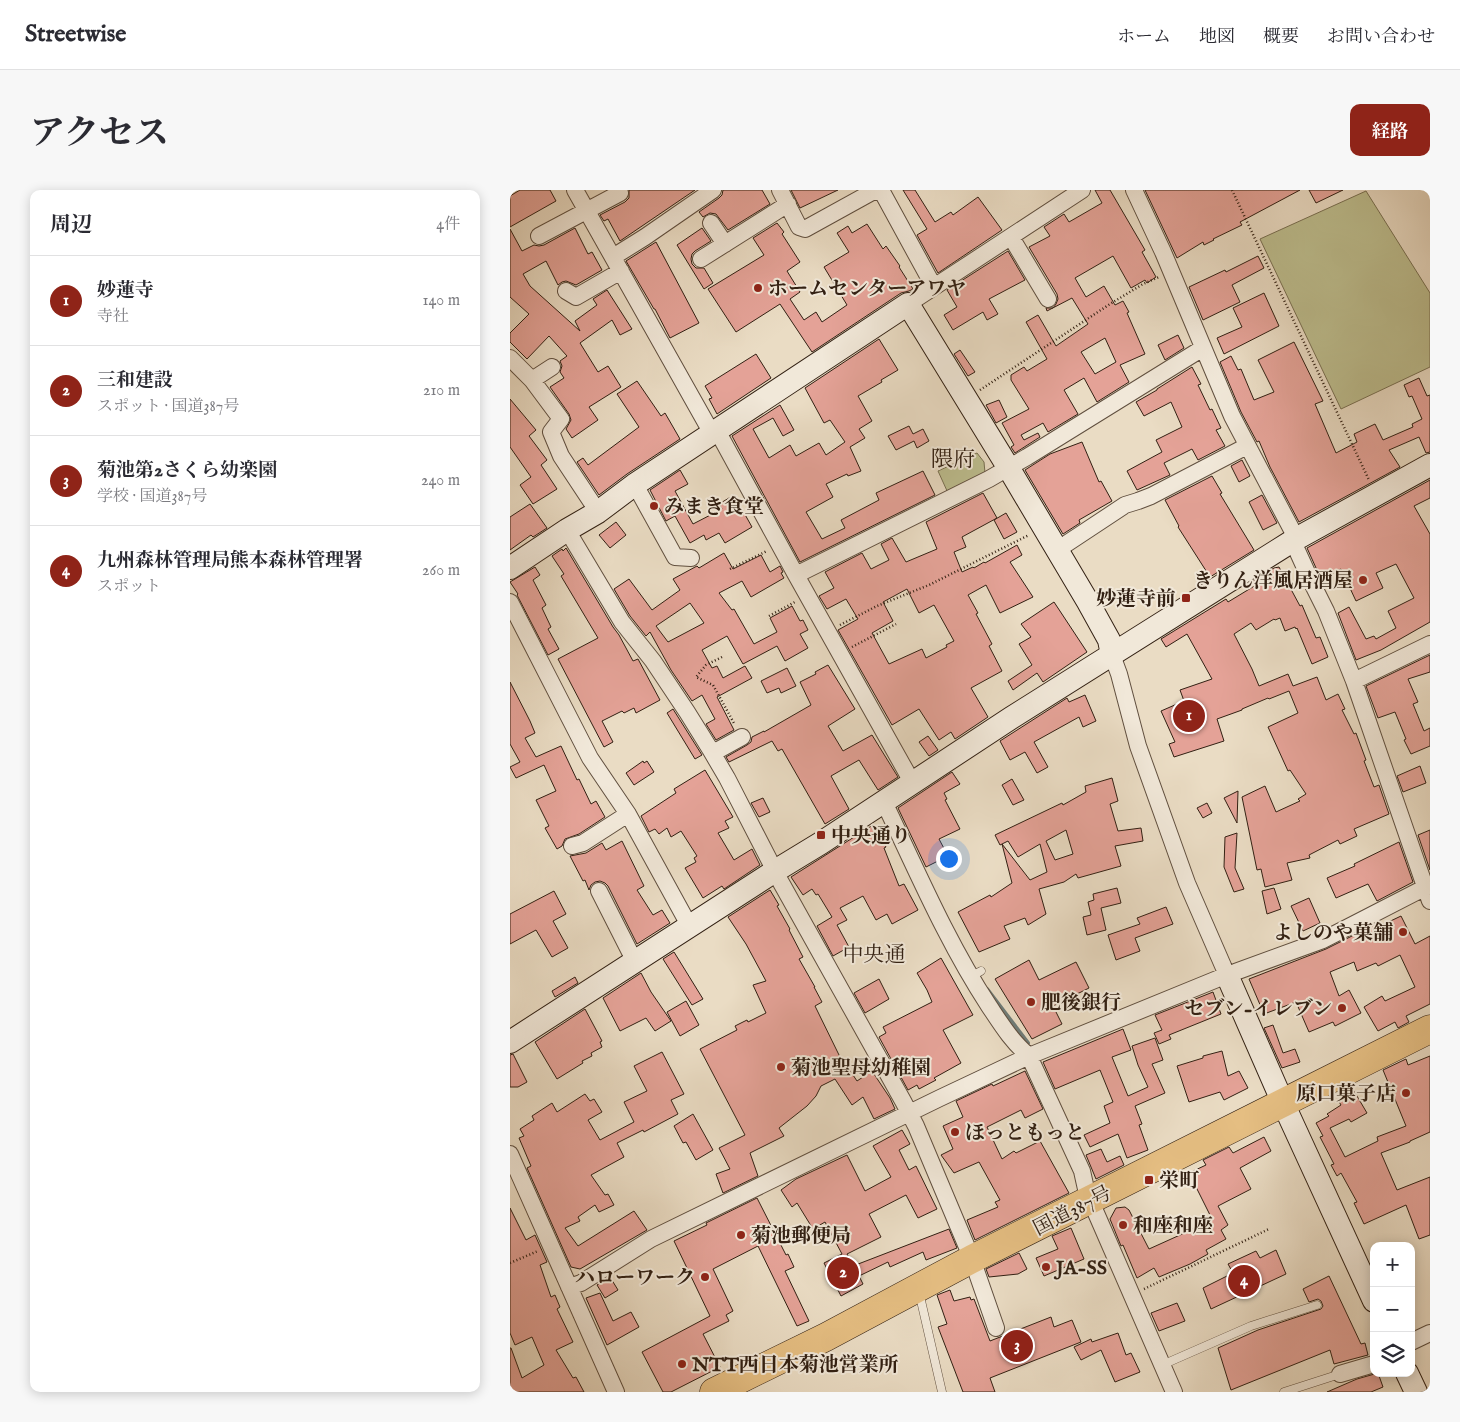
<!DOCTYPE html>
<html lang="ja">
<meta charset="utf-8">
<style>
:root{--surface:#fff;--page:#f7f7f7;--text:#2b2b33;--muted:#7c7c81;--line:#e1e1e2;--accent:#8f2418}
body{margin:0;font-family:"IM FELL English","Noto Serif JP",serif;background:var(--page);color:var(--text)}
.controls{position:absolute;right:15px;bottom:15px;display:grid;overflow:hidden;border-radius:10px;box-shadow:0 2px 12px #0003}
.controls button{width:45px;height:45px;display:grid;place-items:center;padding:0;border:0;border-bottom:1px solid var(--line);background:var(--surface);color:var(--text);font:25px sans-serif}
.you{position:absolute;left:438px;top:668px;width:18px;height:18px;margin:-12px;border:4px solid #fff;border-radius:50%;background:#1a73e8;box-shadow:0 0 0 8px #1a73e833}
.badge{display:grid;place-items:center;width:32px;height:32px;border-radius:50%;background:var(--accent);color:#fff;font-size:16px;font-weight:700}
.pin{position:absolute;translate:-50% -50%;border:2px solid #fff;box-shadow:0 1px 5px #0006}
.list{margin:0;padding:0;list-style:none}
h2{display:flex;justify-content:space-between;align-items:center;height:65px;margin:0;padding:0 20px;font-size:21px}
h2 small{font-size:16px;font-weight:400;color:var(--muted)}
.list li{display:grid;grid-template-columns:32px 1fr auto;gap:15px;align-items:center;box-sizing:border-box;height:90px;padding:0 20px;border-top:1px solid var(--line)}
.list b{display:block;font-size:19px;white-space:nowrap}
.list p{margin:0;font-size:16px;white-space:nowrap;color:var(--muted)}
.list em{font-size:16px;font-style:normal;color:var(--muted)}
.icon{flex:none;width:28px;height:28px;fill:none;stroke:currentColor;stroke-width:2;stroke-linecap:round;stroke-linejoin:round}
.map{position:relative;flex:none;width:920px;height:1202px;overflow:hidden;border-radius:10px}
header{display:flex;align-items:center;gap:30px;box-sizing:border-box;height:70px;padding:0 25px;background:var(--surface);border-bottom:1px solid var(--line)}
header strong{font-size:24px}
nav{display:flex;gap:28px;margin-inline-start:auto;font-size:18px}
.intro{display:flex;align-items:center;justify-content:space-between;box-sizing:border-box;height:120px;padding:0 30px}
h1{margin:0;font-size:35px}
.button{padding:12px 22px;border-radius:10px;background:var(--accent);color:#fff;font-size:18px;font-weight:700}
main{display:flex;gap:30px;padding:0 30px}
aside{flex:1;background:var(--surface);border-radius:10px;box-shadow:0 2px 12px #0003}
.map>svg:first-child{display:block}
.green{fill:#bdbe8f;stroke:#786f51}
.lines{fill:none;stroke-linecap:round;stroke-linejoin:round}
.stream{stroke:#6f7c77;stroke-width:4}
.building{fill:#e4a297;stroke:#322013;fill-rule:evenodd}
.lane-casing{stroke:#604f3f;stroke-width:9}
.street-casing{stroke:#604f3f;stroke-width:18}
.secondary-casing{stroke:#322013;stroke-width:24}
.highway-casing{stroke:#322013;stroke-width:29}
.path{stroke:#322013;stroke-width:2.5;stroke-dasharray:1 2.5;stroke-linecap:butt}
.lane{stroke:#f1e8d9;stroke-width:8}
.street{stroke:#f1e8d9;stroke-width:16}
.secondary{stroke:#f1e8d9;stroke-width:22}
.highway{stroke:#e5be82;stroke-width:28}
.poi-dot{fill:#8f2418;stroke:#f1e8d9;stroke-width:2}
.labels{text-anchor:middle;stroke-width:4;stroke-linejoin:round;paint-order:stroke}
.poi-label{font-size:20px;font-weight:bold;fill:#322013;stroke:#f1e8d9;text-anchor:start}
.street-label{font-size:20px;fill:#322013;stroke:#f1e8d9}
.neighbourhood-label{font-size:21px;fill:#322013;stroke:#f1e8d9}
.quarter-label{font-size:22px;fill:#322013;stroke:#f1e8d9}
</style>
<header>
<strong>Streetwise</strong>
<nav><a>ホーム</a><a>地図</a><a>概要</a><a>お問い合わせ</a></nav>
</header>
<div class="intro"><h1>アクセス</h1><a class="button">経路</a></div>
<main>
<aside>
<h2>周辺<small>4件</small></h2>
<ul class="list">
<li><span class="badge">1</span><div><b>妙蓮寺</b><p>寺社</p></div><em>140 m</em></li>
<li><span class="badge">2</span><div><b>三和建設</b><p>スポット · 国道387号</p></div><em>210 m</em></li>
<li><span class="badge">3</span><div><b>菊池第2さくら幼楽園</b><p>学校 · 国道387号</p></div><em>240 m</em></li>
<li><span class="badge">4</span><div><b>九州森林管理局熊本森林管理署</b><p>スポット</p></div><em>260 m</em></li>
</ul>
</aside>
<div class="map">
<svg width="920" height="1202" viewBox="0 0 920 1202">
<rect width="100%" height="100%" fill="#eadcc4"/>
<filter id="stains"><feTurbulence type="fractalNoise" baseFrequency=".004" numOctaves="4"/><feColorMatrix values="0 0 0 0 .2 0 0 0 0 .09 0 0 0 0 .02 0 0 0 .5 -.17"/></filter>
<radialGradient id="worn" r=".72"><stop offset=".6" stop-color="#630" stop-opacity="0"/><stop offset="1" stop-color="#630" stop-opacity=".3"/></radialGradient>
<path class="green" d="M856,1L920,103V177L831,219L750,49Z
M467,263L474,272L475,283L438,303L428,281Z"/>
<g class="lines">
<path class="stream" d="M477,799L518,853"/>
</g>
<path class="building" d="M10,0H40L46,11L0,37V6Z
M119,0H185L110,51L98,29L94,31L90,25L115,12L119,8Z
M213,0H252L260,14L218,40L206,24L200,23L193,27L189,22L209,8L212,5Z
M281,0H328L290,18Z
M393,0H405L425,32L441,22L443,25L468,7L492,40L428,83L407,45L417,39Z
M585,0H600L635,60L632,62L646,87L637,93L635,90L621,98L603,66L565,88L576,107L594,96L605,115L613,111L619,122L617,123L635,164L610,175L619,192L587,212L574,188L554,200L568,224L538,242L533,233L511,245L514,250L528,243L530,247L505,263L501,257L504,255L492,233L519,219L501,190V185L514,177L517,181L537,169L516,132L528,125L546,156L578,134L562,108L537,121L536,118H543L546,114L548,109L547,104L519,57L540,46L534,37L554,24L559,32L592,13ZM595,148L606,172L585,184L571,162Z
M635,0H790L730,32L732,35L703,49L704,50L694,55L693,52L667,68Z
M799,0H833L806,13Z
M267,33L274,42L272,44L290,72L277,81L290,102L280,109L294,130L306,122L312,132L337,115L314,77L339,62L327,43L338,36L342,43L357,34L373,59L376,56L390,76L389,77L403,99L399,101L391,103L302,162L270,114L226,142L198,99L254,65L243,48Z
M65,38L78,64L82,62L92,80L66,95L56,91L52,92L48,95L36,71L13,84L20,96L70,141L65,131L87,115L83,109L97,100L122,139L110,145L102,130L70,153L88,182L98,176L111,197L79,217L88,230L62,248L56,239L61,230L59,224L40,197L54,188L50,182L52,176L50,171L57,166L39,146L17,169L0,152V143L19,124L0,107V39L12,61L24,55L29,56L34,55Z
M192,38L201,51L185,61L182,64L181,69L182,74L186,78H194L203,93L194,99L167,55Z
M146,52L189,133L160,148L145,119H144L116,71Z
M498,61L515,90L479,109L488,124L477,130L473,122L443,140L434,125L447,117L437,100Z
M748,66L754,78L722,95L730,112L693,130L679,97L715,80L716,82Z
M754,103L769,136L714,164L707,148L732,137L723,118Z
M668,145L674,158L655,170L648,155Z
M369,149L388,180L371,190L372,192L348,206L362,231L349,239L355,248L340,257L351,281L338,286L337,284L316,294L323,307L296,322L312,349L335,338L331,330L369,310L366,303L413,281L425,305L290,372L222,246L270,215L284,240L273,246L263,228L243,239L259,268L280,255L286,266L309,253L316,265L335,252L320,230L314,233L295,198Z
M784,152L813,211L805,214L826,263L847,252L844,244L865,234L873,250L903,237L902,234L912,229L902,206L899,207L894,195L909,188L917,206L920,205V262L916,263L909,247L879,260L890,277L789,332L760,277L749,251L747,252L731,222L710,172L721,166L728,180L731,179L744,210L764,202L748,170Z
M450,160L465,182L458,186L444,164Z
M246,164L261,188L207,224L199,209L202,208L195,196Z
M682,177L691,194L688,195L700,220L702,219L711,238L706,240L715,256L688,270L682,259L654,273L660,285L627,300L617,281L652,262L646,250L672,237L661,212L634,226L626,212L647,200V199Z
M127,191L151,226L155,223L170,249L117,284L89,305L67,272L73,268L78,275L129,237L107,204Z
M0,209L26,240L19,246L37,270L31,275L47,299L23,314L10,295L21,287L0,257Z
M489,210L497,227L486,233L476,215Z
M399,236L403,244L413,239L419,251L407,258L404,251L386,260L378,246Z
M572,252L589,292L591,291L602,311L569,330L570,333L553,344L515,280L540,264Z
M732,270L740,286L729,292L721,276Z
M170,280L178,294L165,301L183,334L212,319L209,314L224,305L242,337L215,353L209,343L196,350L194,345L180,353L165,326L156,331L140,300Z
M702,286L712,303L710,304L744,360L700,387L668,337L669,336L655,310Z
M920,290V308L904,316L920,344V432L871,460L846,470L828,423L839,417L856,449L864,446L866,449L886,438L878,421L904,408L886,374L866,383L873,398L846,411L831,379L811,389L797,358Z
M473,303L487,328L452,347L456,357L444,362L452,382L463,377L464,378L474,372L475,373L507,355L512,365L500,372L523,407L490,423L476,395L458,405L468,423L466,424L482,454L479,456L492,481L461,498L478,527L445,549L441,542L429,550L409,519L382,535L328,440L348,429L336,409L317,419L309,406L324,398L315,382L352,363L361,379L379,370L371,354L382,348L396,372L427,359L416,332ZM397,399L409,423L424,415L444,451L436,455L437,457L416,468L412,459L379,474L362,443L383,431L373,412Z
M752,305L767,333L753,340L739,312Z
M20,314L37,338L23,347L21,345L0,360V327Z
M496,323L507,342L494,349L484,330Z
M106,332L116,345L100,358L89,345Z
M56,358L103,437L109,445L123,471L128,469L150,510L126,523L124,518L114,523L112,521L92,531L103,552L94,557L48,469L88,448L51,386L54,384L42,366L52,359L53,361Z
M214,363L223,379L251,365L260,382L270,376L273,382L271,383L274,388L241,407L232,391L209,403L222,420L224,419L244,454L267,442L260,428L282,416L290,431L293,430L298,440L290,444L298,458L275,471L267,456L233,474L217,446L192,460L202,478L207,476L213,488L235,476L242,488L207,507L224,540L206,550L196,534L205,529L192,505L182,511L161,480L140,442L136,446L120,426L104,399L119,389L142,420L170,400L163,389L187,376L189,378ZM180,413L194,433L158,452L146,436Z
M25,377L30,385L23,390L36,415L32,418L41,437L38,439L49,459L38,465L7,405L8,404L0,392Z
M769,377L790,416L792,415L806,448L810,447L818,467L802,474L787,438L786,439L785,437L775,441L770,428L765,430L764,429L746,440L741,433L724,444L742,479L749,496L778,484L783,496L807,487L816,510L828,504L835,519L832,520L844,544L846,543L856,570L854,571L864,597L869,595L879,624L844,639L847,646L830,654L828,650L799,665L800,668L777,673L782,690L755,697L751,679L747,680L732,607L755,596L766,622L790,611L788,609L796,604L780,580L778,581L758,537L788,523L779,501L759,509L758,508L732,519V520L707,529L714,551L664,567L659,554L665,552L651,521L674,511L670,500L702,489L677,444L656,457L651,449L716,409L718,412L746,395L743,391L764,378Z
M544,412L577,462L533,492L527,483L503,500L498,491L522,475L509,454L521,447L511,434Z
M920,465V482L898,489L908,512L903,514L914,541L920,538V556L901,564L894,550L896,549L885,522L868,528L856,496Z
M318,475L345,519L318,536L333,561L362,545L388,587L368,600L349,570L321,586L339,619L315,634L272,559L268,561L262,551L219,572L216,567L237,555L241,552L242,547L254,541V542L301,515L290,492L306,484L305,482Z
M277,478L286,496L271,503L269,498L257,503L251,491Z
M0,492L20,531L25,543L15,548L26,567L51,556L67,590L69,589L81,614L86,611L95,627L69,644L55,649L52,656L47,659L35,638L39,636L26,610L46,601L34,575L6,588L0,577L10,572L0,554Z
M575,505L586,531L573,537L569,527L524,552L538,577L527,583L515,562L500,570L490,551L557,508L559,512Z
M163,519L192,565L185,569L157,523Z
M418,546L428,560L419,566L409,552Z
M133,571L134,573L137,571L144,582L124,595L116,583Z
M910,576L916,593L893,602L887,586Z
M195,580L223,627L215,631L219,638L208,643L224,670L242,659L250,675L214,699L212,696L193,708L175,678L186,672L184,668L187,666L171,641L161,647L157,638L149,644L145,639L139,642L131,626L166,603L164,599Z
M442,582L450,594L434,603L437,609L435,610L450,639L429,649L438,666L416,677L388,618Z
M602,588L608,611L600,614L608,641L631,638L633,651L605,656L611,676L568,688L566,684L554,692L529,699L536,724L518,735L515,728L494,736L500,749L469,762L448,722L480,705L481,707L502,693L492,654L520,690L537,682L530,654L508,667L498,651L490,655L485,645L552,613L553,615L576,602L575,596ZM556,640L563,664L545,670L536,651Z
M502,589L514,610L503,615L492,595Z
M728,601L727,633L714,608Z
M253,608L260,622L249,627L241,613Z
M697,613L702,623L693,628L687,618Z
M363,635L376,657L374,658L389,696L394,694L408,720L382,734L377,724L366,730L353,706L330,718L337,730L327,735L339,757L323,766L307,736L322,727L308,704L306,705L302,699L293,705L281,687Z
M920,640V680L908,645Z
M727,643L725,678L734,699L724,702L714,677L715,647Z
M112,651L134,696L127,700L143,725L152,720L160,733L127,754L98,696L95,693L90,691L85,692L81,695L79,700L75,690L73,691L60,666L76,663L92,653L96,660Z
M889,652L903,692L867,711L858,694L826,708L817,688L845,676L844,674Z
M607,698L611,713L591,718L596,740L577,745L573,727L581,725L578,712L584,710L583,704Z
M764,698L771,719L757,724L752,701Z
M260,700L269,715L267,716L280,739L279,740L293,767L289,769L305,797H304L312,812L305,816L330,867H331L347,891L362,881L380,908L385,919L364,929L353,907L342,915L325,889L311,896L306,906L297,916L269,938L274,946L240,963L248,986L213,1003L206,984L220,979L209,958L235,945L190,859L227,840L225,836L237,830L238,832L256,823L243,795L256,791L236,754L218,727Z
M44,701L56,724L43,731L58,758L42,767L26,740L0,754V724Z
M799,708L810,733L793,741L781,716Z
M656,717L663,734L625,748L630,761L606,770L598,745L630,734L627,728Z
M891,726L905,754L920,746V814L896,826L899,832L888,838L885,832L868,841L854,817L872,806L875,811L905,797L890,765L868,776L866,773L847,781L844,772L820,782L829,806L839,800L851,823L825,836L823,832L799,842L786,812L754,824L739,789L816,759L866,734L868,737Z
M164,762L193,809L182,815L153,769Z
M431,768L463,825L433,840L451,873L424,888L426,890L409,899L407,895L398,900L369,847L376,843L373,837L422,812L417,800L407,783Z
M519,770L529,790L566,772L579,798L543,816L552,834L522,849L485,789Z
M131,783L141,802L161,831L145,841L136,828L110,841L93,808Z
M65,787L68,793L45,807L42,801Z
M369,789L379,809L355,823L344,803Z
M703,802L711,824L659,845L661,849L649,854L644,843L652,840L645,825Z
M176,811L189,835L170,846L157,822Z
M75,819L92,851L90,852L92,857L81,863L82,866L72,871L73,873L47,889L25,852Z
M763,835L773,863L785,859L790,872L772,878L754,838Z
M613,839L621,860L602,867L618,906L638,897L628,875L622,856L645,848L653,870L642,874L655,903L625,916L632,934L629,935L638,960L617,968L608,944L580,957L574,945L600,933L594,916L603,912L590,880L545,899L533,872Z
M712,861L718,886L729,881L738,898L714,910L710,902L679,912L667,876L693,868V866Z
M152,862L174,904L161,910L168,924L134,942L133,940L107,953L114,967L81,985L95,1005L98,1004L104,1015L89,1022L85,1015L68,1027L70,1031L55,1038L68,1056L124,1021L137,1040L70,1079L61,1077L17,978L21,976L9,948L14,946L10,939L24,930L22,926L42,913L47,922L75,904L80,911L84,909L92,922L78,930L90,950L124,932L114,912L137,901L124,876Z
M3,864L17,892L8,897H0V865Z
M920,866V942L900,951V952L871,963L887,1000L920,987V1045L909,1049L896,1015L854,1034L844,1013L847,1012L831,983L827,986L821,975L824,974L810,947L813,946L806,933L819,926L817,924L831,915L828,910L844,901L857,923L841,932L839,929L820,938L835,967L868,951L867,947L896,936L873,880L896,869L898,875Z
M515,881L533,919L515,928L511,920L477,937L492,969L504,961L506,963L530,951L559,1003L465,1050L457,1030L488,1017L485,1012L490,1010L469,972L444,983L431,965L443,959L433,936L453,927L446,911L482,894L483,896Z
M183,924L203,960L186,970L176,952L173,953L164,936Z
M392,940L400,954L389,960L399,980L406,976L427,1019L408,1028L396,1005L359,1024L371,1047L337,1064L343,1076L439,1039L447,1058L416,1070L413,1062L380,1077L378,1072L349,1086L353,1094L331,1106L314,1073L332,1064L315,1032L303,1039L287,1013L282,1017L271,1000L286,989L337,965L355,1001L381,987L363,956Z
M754,947L761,961L730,978L741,999L708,1016L718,1035L711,1040L716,1049L696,1060L698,1064L680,1074L649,1087L644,1078L627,1088L613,1055L611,1056L600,1029L606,1018L615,1017L619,1020L639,1059L670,1045L702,1029L679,983L696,975L693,970L719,957L723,963Z
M591,959L597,972L610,966L614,975L586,989L576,965Z
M247,1008L276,1065L278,1064L284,1077L275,1081L299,1131L287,1136L248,1056L203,1079L223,1121L216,1125L219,1131L193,1144L210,1177L161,1202H153L132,1162L200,1126L164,1051L197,1035L196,1033Z
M0,1018L16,1050L25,1045L37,1072L30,1075L41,1107L45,1105L50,1117L47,1119L63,1152L46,1160L63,1188L66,1187L74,1202H0V1158H1L12,1188L34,1175L22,1147L5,1155L0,1143Z
M561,1038L574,1069L534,1086L526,1068L548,1059L542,1046Z
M766,1060L776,1084L701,1119L693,1098L723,1083L718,1074L746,1061L750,1068Z
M509,1063L517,1079L508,1084L479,1087L476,1079Z
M819,1086L851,1154L855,1153L858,1165L824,1174L820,1160L721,1200L708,1158L748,1140L811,1119L813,1116L811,1111L808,1109L799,1112L793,1099Z
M100,1087L108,1100L95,1108L87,1095Z
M440,1100L444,1111L460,1107L461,1110L464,1109L480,1151L541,1127L544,1137L562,1130L571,1152L480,1188L485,1202H453L428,1137L437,1134L427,1105Z
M90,1103L103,1131L121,1122L129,1137L97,1155L76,1108Z
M667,1113L675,1131L649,1141L641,1123Z
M608,1143L616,1165L621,1163L630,1182L605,1192L591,1160L571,1170L564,1157L581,1149L582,1152Z
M868,1183L873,1197L861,1202H817L847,1189Z"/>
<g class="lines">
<g class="lane-casing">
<path id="lane" d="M460,787L471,781
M409,1102L432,1202
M652,1175L741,1136L807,1115
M774,1202L830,1184"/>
</g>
<g class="street-casing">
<path id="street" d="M65,0L200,240L209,244L286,385L402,592
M270,0L289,37L295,39L362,2H372
M371,0L424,97
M624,0L653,62L722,226L783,342L785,356L800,389L816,421L844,491L920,711
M201,33L215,54
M29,46L110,3
M501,47L538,109
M103,67L135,47L203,0
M191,69L278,14
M56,101L66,107L111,81
M398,114L572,0
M0,168L22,190L51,229L41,242L51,266L88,322
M22,190L42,177
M124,295L128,300L165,367L181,368
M57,340L112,432L143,471L177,522L200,559L217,588L269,689L393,911L406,936L462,1069L486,1138
M547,360L615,315L628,311L641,306L737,256
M286,385L479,289L517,267L693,158
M0,412L80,568L118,624L180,737
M602,465L609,484L628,556L657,637L677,693L717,785
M844,491L920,454
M203,563L232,547
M374,612C407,681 437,752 479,816C491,834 502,852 519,866L572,981L576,999L586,1023L664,1202
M62,656L73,653L118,624
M89,701L125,772
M0,964L106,1202
M59,1097L71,1093L141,1049L430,908L519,866L717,785L813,750L920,695
M901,1152L920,1143
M830,1184L864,1174"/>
</g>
<g class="secondary-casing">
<path id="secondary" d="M0,378L57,340L88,322L124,295L398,114L498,277L578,412L599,450L602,465
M717,785L773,913L864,1111
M0,852L265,681L311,653L501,528L784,350L920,275
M897,1183L906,1202"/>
</g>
<g class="highway-casing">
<path id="highway" d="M204,1202L316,1147L462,1069L920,839"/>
</g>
<path class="path" d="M722,0L859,290
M470,200L600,114L633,94L649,87
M220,379L257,361
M259,426L285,412
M330,435L367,416L419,395L519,345
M342,457L386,434
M212,467L196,475L186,487L203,495L225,535
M0,1073L28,1061
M634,1099L759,1039"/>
<use href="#lane" class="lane"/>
<use href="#street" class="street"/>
<use href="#secondary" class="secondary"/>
<use href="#highway" class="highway"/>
</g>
<g class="poi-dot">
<circle cx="248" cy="98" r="5"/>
<circle cx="144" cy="316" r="5"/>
<circle cx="853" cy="390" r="5"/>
<rect x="671" y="403" width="10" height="10" rx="2.5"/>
<rect x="306" y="640" width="10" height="10" rx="2.5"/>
<circle cx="893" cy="742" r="5"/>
<circle cx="521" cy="812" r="5"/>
<circle cx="832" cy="818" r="5"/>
<circle cx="271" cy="877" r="5"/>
<circle cx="896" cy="903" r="5"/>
<circle cx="445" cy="942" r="5"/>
<rect x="634" y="985" width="10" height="10" rx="2.5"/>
<circle cx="613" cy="1035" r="5"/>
<circle cx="231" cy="1045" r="5"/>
<circle cx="536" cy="1077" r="5"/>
<circle cx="195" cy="1087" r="5"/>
<circle cx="172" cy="1174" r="5"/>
</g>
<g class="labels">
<g class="poi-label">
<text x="258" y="105">ホームセンターアワヤ</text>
<text x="154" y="323">みまき食堂</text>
<text x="843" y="397" text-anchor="end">きりん洋風居酒屋</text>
<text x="666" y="415" text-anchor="end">妙蓮寺前</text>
<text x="321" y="652">中央通り</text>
<text x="883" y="749" text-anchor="end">よしのや菓舗</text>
<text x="531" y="819">肥後銀行</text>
<text x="822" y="825" text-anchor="end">セブン-イレブン</text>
<text x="281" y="884">菊池聖母幼稚園</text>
<text x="886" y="910" text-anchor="end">原口菓子店</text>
<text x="455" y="949">ほっともっと</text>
<text x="649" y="997">栄町</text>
<text x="623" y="1042">和座和座</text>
<text x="241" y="1052">菊池郵便局</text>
<text x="546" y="1084">JA-SS</text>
<text x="185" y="1094" text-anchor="end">ハローワーク</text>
<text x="182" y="1181">NTT西日本菊池営業所</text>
</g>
<g class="street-label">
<text transform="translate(562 1020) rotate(-27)" y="7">国道387号</text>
</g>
<g class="neighbourhood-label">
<text x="364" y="771">中央通</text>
</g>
<g class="quarter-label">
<text x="443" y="276">隈府</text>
</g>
</g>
<rect width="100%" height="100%" filter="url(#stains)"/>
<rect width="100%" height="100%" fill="url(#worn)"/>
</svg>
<div class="controls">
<button>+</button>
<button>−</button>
<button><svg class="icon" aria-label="layers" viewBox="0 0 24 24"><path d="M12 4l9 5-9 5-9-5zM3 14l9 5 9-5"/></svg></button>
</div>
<div class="you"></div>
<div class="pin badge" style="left:679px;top:526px">1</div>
<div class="pin badge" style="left:333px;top:1083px">2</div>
<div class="pin badge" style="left:507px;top:1156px">3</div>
<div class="pin badge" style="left:734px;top:1091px">4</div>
</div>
</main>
